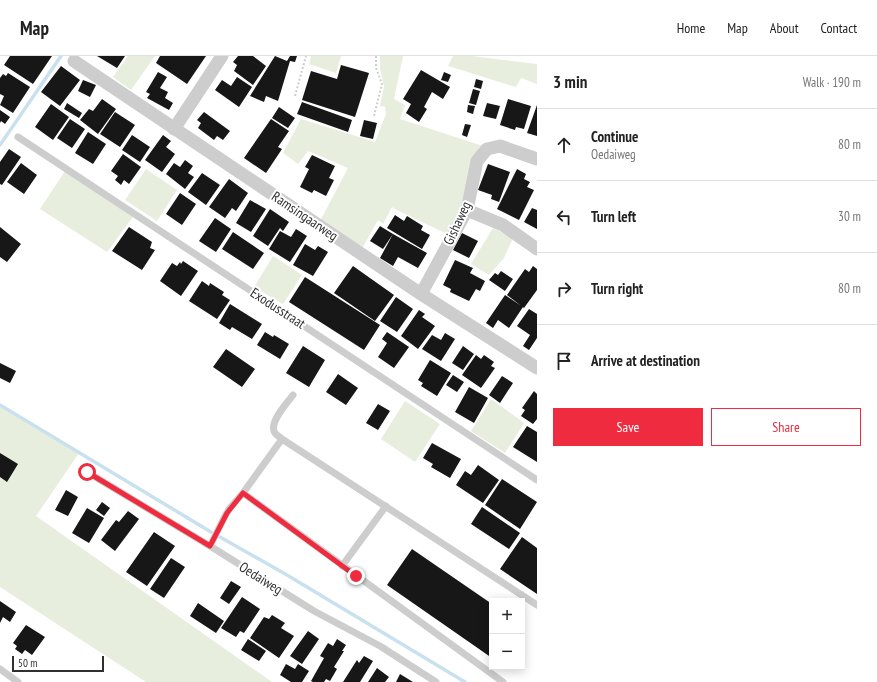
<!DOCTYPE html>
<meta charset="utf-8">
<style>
:root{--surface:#fff;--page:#f6f6f6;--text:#222;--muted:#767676;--line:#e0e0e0;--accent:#ee2b3f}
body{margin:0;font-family:"PT Sans Narrow",sans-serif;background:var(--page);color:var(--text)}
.controls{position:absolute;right:12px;bottom:12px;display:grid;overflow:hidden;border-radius:0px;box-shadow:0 2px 10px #0003}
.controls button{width:36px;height:36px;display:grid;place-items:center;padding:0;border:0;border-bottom:1px solid var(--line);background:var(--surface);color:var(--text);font:20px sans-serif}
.scale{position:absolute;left:12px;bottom:10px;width:92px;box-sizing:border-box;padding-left:4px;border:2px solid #303030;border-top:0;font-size:11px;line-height:14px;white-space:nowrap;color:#303030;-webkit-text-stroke:3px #fff;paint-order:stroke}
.stop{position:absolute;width:12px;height:12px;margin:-9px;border:3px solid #ee2b3f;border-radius:50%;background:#fff}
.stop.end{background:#ee2b3f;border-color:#fff;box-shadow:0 1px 4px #0008}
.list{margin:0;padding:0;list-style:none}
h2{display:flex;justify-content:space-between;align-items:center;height:52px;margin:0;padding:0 16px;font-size:17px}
h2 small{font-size:13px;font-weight:400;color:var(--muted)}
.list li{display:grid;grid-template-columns:26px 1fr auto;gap:12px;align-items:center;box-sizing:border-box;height:72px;padding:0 16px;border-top:1px solid var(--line)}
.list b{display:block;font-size:15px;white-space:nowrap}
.list p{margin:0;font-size:13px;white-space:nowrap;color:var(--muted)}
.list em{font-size:13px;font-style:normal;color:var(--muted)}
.actions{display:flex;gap:8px;padding:12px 16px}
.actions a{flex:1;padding:9px 0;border:1px solid var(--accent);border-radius:0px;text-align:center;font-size:14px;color:var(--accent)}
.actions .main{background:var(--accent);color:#fff}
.icon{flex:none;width:22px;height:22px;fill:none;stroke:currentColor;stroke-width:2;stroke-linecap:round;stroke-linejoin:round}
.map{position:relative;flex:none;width:537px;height:626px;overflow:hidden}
header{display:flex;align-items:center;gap:24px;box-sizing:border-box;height:56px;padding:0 20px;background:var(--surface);border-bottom:1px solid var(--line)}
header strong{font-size:19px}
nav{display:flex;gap:22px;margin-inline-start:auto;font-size:14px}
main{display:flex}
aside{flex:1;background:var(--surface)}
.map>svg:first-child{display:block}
.green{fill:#e7eede}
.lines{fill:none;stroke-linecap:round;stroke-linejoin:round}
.stream{stroke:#c9e1ee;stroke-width:3.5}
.building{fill:#171717}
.path{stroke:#cdcdcd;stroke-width:2;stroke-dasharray:2 2;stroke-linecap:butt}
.service{stroke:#cdcdcd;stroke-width:7}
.minor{stroke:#cdcdcd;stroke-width:13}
.route{stroke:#ee2b3f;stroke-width:5}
.labels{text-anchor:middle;stroke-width:4;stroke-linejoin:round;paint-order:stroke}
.street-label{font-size:14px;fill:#303030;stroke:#fff}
</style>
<header>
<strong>Map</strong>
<nav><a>Home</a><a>Map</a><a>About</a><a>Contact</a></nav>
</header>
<main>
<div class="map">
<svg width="537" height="626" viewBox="0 0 537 626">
<rect width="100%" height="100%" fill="#fff"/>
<path class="green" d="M128,0H155L131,34L113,21Z
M311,0H341L336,17L309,8Z
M380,0H403L394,43L405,49L400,63L483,90L462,152L447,178L395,153L392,151L383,168L378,164L363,191L320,165L348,112L308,95L298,108L283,97L301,63L375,86L386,58L385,51L380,50L384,30L380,13Z
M453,0H472L537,8V28L521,22L516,31L448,10Z
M146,113L177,134L157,165L125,144Z
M65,115L133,161L107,196L40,153Z
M493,172L513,182L504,202L489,219L471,208Z
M273,200L302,219L283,248L254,231Z
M491,343L524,367L505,397L471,375Z
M405,345L440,368L415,406L381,383Z
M0,349L79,397L36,460L272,626H146L0,531Z"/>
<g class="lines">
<path class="stream" d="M0,89L61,0
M0,349L211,476
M220,481L287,519L465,626"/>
</g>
<path class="building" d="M10,0H52L33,28L4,9Z
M97,0H125L117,12Z
M160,0H206L187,28L156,7Z
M238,0H253L266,10L253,29L234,15L237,9L233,6Z
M275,0L287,5L290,0H297L295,6L290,5L278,45L266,40L264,46L250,40Z
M341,9L369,17L355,61L302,44L311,15L337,23Z
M61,10L80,24L60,50L41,36Z
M421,14L450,31L443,43L432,36L424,51L427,53L419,66L406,57L411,48L403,43Z
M158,16L167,21L160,32L168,36L165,42L173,47L169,54L147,42L150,38L146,36Z
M444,16L451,19L448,26L441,24Z
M8,17L30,31L13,57L0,49L4,40L0,38V22L3,18L6,20Z
M237,21L252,31L239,51L215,34L222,24L231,30Z
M476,23L483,25L481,33L474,31Z
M83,24L96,29L90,41L78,35Z
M473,33L480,35L476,49L469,47Z
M102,43L116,53L98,78L80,64L89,53L93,55Z
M508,43L531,50L524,73L516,71L515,74L500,69Z
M302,46L352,64L348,76L297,58Z
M67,47L82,57L79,62L64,53Z
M487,47L500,50L496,63L483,60Z
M51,48L69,61L53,84L35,71Z
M468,49L475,50L473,58L467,56Z
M537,49V80L527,77Z
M279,51L295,62L288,72L272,62Z
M0,54L10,61L5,68L1,65L0,67Z
M115,56L135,69L120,91L100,78Z
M204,56L230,75L223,84L217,80L214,84L198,72L201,67L197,64Z
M70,63L85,73L72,92L57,82Z
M271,63L289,75L278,91L282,93L266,117L244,102Z
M364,64L377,67L373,83L360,80Z
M465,68L471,69L467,81L462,79Z
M88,76L106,88L93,108L75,97Z
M132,79L150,91L140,106L122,94Z
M163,79L171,85L166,91L175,98L162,116L145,104Z
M9,93L21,101L2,129L0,128V106Z
M123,98L141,111L129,128L124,124L121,129L115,124L118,120L111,115Z
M312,99L335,110L329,122L334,124L326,140L314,134L312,137L300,131L309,113L305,111Z
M185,104L193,110L188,117L194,121L185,133L166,118L174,107L180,111Z
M21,107L37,119L24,138L7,126Z
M488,108L510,116L499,146L491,143L492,139L478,134Z
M517,113L526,118L524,123L530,126L527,131L534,134L519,164L497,153Z
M202,117L220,129L206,149L188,136Z
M229,123L248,137L236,155L232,152L225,162L209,151Z
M180,137L196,148L182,169L166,158Z
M250,144L266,153L251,176L236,167Z
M532,152L537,154V173L524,166Z
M270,153L289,166L283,175L280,172L268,190L253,180Z
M395,159L404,165L407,160L423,170L421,174L430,179L422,193L387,172Z
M215,162L231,173L216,196L199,185Z
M380,170L393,178L383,193L370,185Z
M0,171L21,188L7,206L0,201Z
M129,171L152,186L150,192L155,194L142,214L112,195Z
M296,173L307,180L290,206L269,193L280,175L291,181Z
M233,176L264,197L253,213L222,193Z
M462,177L478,185L469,202L453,194Z
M393,178L427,197L418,212L398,201L393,210L380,202Z
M305,188L315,194L318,190L328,196L313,220L293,209Z
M455,204L473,212L470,217L485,225L480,235L476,233L469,245L450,236L451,233L443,229Z
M183,205L198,215L181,240L160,225L172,207L177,210L180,206L181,208Z
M353,210L394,239L375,265L334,237Z
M533,210L537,213V234L524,252L507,239L525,213L529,216Z
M501,215L513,223L505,235L489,224L495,217L498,219Z
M305,221L380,269L364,294L289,246Z
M202,225L209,230L210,227L224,236L222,239L230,244L217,263L189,245Z
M505,239L523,251L509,272L498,264L493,272L486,267Z
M396,241L413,253L397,276L380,265Z
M230,248L262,268L252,283L232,271L230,274L219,267Z
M529,253L537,258V282L529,294L523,290L530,279L517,270Z
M419,254L425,258L422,261L435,270L418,293L401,280Z
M265,276L273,281L274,279L289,288L280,303L257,289Z
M387,276L409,291L394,312L378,301L387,287L382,283Z
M445,277L455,283L441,305L422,293L432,279L441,284Z
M303,290L325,304L309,331L286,317Z
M463,290L474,298L463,314L452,307Z
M226,293L255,313L242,331L213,311Z
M476,299L481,303L484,299L494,306L491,310L495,312L481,332L462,319Z
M430,304L451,317L437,340L421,330L423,327L418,324Z
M0,307L16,315L10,327L0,322Z
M338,318L358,332L346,349L326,336Z
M453,319L464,326L457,336L446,329Z
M502,320L513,327L500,347L489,339Z
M469,331L488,342L474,367L455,356Z
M534,335L537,338V363L533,368L521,360L525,354L522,352Z
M378,348L390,355L378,374L366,367Z
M527,370L537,376V406L513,391Z
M432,387L461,403L450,422L431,411L433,408L423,402Z
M0,397L18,408L7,426L0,421Z
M478,409L499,424L483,447L456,429L465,415L471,419Z
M502,423L537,446L520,473L485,449Z
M66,434L78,441L68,460L55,454Z
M102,446L110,452L104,460L96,454Z
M482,451L520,477L509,493L471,468Z
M87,452L104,462L89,487L72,477Z
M128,455L139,463L115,495L101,484L116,464L119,466Z
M154,476L175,490L147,530L126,516Z
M522,481L537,492V538L500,513Z
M412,493L492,548V602L387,529Z
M171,502L185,511L164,542L150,533Z
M231,525L241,531L229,548L220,542Z
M242,541L260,553L244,577L240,575L236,581L221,572Z
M0,545L16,556L10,566L3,561L0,567Z
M198,547L224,565L216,577L190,560Z
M272,559L285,567L281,572L294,580L279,602L250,582L264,561L269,563Z
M26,569L45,581L32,599L25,594L22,598L15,593L17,590L13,587Z
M308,575L319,583L302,608L290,600Z
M248,583L266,595L259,605L241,594Z
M337,583L346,589L342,595H344L334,611L337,613L330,625L326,623L324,626H313L311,625L324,602L320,600L328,587L333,590Z
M364,600L373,605L360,626H343L357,604L359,607Z
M286,608L295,613L298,608L309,615L302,626H291L280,619Z
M377,612L389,621L385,626H368Z
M400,618L413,626H396Z"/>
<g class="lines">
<path class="path" d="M295,40L306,0
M374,60L382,28L376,12V0"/>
<path class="service" d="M18,81L537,424
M293,339C287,347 268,367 275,377C276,379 280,381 282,383L537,549
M87,416L210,490L314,555L380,590L436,626
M243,437L503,626
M210,490L224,462L229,453L243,437L282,383
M342,510L386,450
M0,613L18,626"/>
<path class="minor" d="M74,5L421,238L537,312
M174,73L222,0
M467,154L503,169L537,193
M421,238L467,154L477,105L487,93L500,90L537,103"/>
</g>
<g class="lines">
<path class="route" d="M87,416L210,490L227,457L243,437L356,520"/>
</g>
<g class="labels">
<g class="street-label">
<text transform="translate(305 160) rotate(34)" y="5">Ramsingaarweg</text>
<text transform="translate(457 167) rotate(-65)" y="5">Gishaweg</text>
<text transform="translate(278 252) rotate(33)" y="5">Exodusstraat</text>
<text transform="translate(261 522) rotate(32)" y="5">Oedaiweg</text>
</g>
</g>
</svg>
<div class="controls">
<button>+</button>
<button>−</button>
</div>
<div class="scale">50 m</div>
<div class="stop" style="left:87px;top:416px"></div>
<div class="stop end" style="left:356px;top:520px"></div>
</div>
<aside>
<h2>3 min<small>Walk · 190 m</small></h2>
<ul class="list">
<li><svg class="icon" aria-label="ahead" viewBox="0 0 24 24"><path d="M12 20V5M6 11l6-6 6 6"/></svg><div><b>Continue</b><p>Oedaiweg</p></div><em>80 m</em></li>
<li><svg class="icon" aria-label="left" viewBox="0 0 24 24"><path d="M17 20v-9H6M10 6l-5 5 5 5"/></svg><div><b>Turn left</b></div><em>30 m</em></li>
<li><svg class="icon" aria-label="right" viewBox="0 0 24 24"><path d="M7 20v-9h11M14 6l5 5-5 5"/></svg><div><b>Turn right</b></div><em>80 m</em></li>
<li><svg class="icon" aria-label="arrive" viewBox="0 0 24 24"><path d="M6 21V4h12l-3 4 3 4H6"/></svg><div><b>Arrive at destination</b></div></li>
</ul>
<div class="actions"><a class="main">Save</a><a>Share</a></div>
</aside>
</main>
